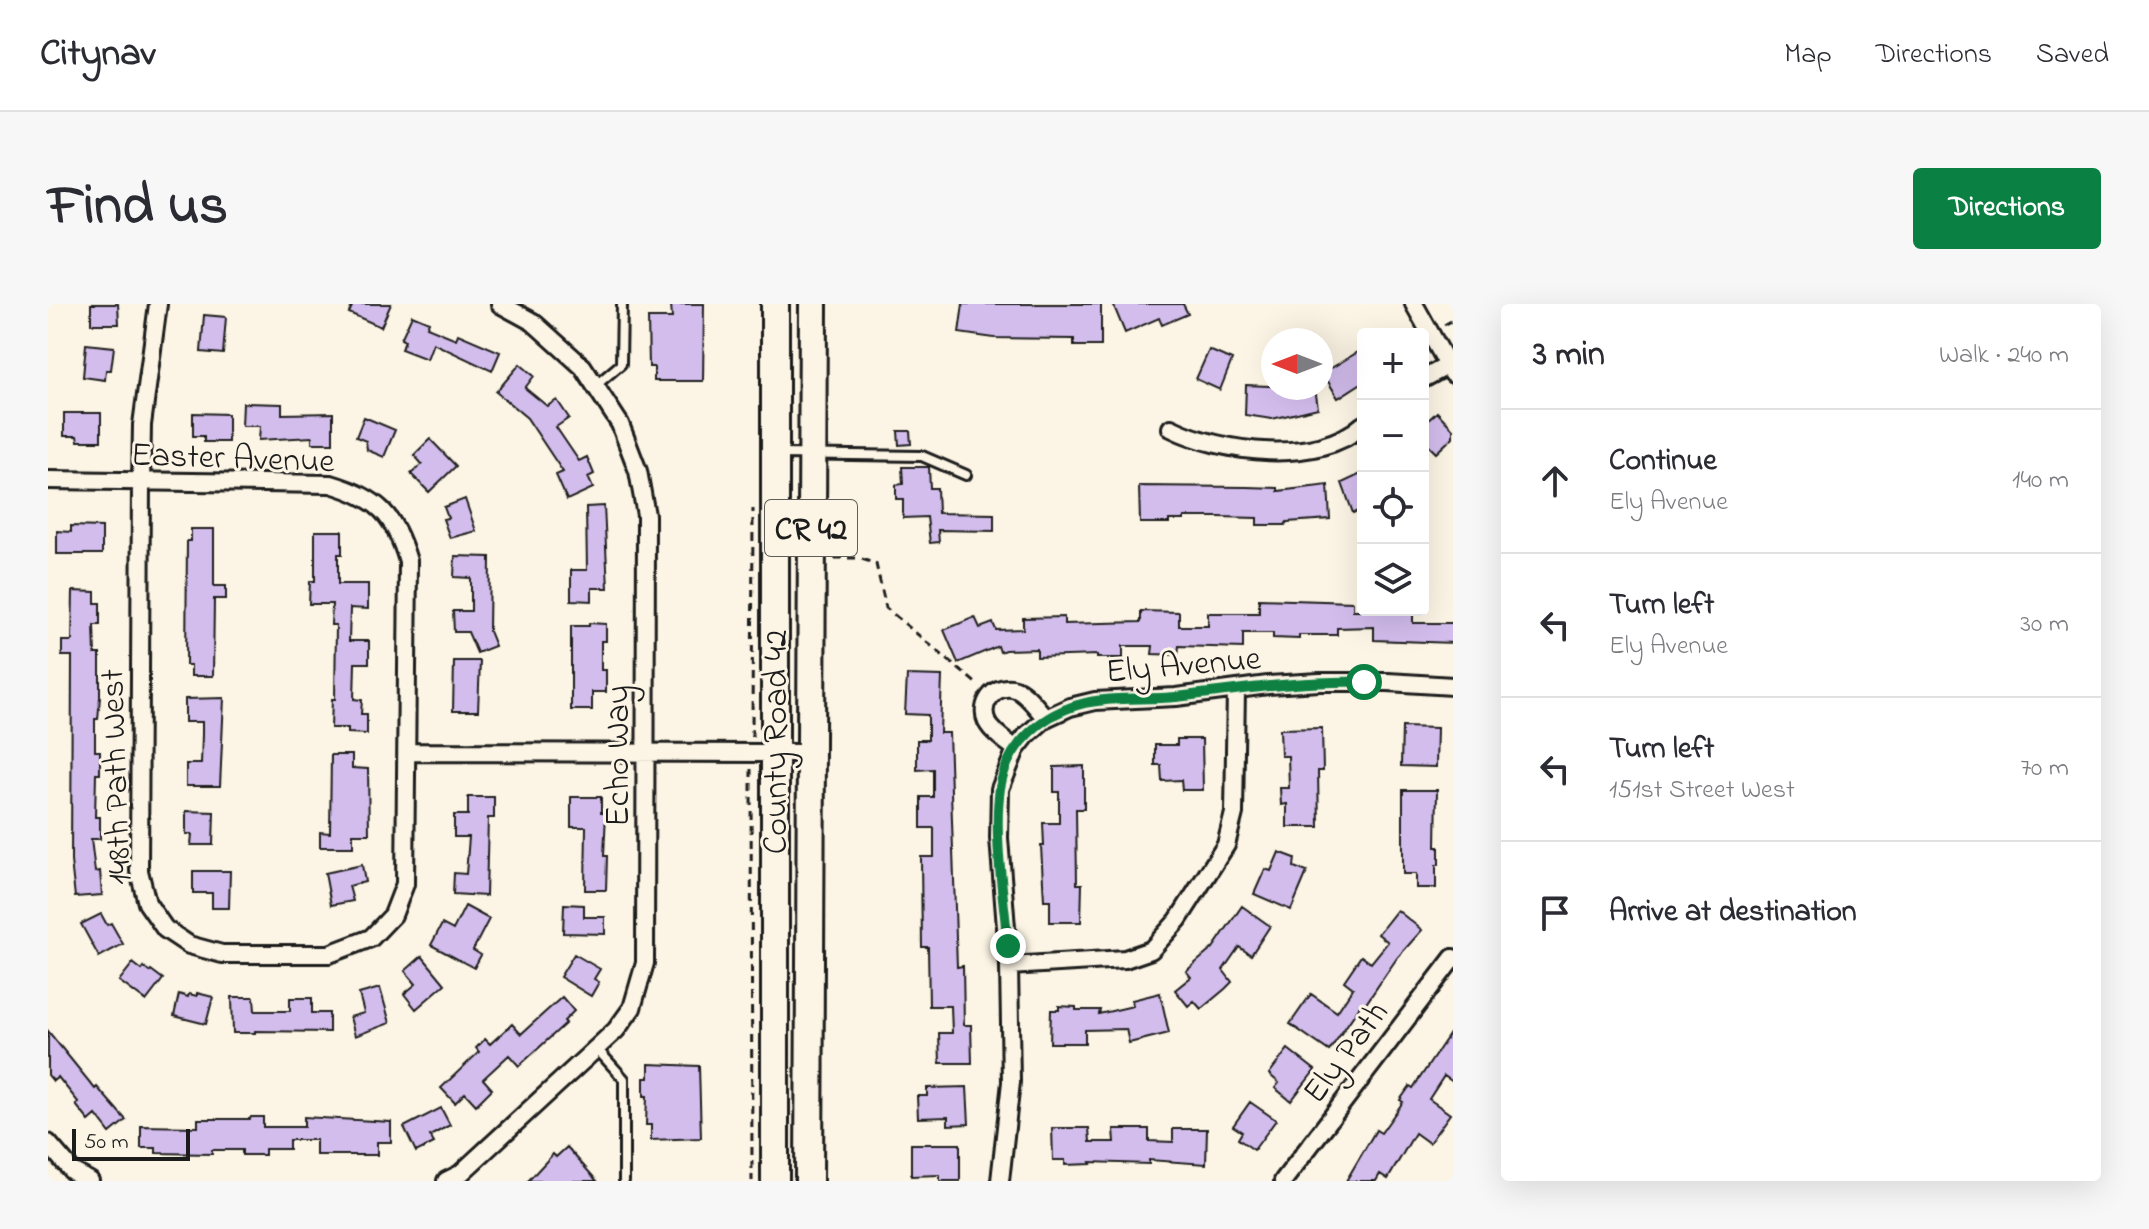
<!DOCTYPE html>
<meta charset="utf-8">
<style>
:root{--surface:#fff;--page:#f7f7f7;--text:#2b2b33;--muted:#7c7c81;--line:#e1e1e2;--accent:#0b8043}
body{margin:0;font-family:"Indie Flower",sans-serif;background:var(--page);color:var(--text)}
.controls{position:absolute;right:24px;top:24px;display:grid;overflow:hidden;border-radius:8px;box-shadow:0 8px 32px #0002}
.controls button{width:72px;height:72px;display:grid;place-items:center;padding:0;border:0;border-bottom:2px solid var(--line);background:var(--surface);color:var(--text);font:40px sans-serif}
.compass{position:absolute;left:1213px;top:24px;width:72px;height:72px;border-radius:50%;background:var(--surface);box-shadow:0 8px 32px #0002;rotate:270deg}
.scale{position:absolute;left:24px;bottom:20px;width:118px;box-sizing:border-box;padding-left:8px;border:4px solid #1c1c1c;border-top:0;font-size:22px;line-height:28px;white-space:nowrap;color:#1c1c1c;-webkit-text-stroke:6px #fcf5e5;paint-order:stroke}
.stop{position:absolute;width:24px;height:24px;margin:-18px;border:6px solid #0b8043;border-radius:50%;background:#fff}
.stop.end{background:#0b8043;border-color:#fff;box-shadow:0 2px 8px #0008}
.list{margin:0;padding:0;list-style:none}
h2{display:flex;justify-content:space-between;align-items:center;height:104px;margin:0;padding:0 32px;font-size:34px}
h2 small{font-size:26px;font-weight:400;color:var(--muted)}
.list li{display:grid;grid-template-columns:52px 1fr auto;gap:24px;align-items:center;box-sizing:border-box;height:144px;padding:0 32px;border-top:2px solid var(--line)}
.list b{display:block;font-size:30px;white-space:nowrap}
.list p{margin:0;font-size:26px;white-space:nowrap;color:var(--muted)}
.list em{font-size:26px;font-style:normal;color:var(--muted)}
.icon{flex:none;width:44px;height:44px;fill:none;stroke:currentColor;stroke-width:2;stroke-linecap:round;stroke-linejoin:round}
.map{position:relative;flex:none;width:1405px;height:877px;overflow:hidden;border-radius:8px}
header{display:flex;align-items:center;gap:48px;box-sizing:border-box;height:112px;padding:0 40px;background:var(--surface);border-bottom:2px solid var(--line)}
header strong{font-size:38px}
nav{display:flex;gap:44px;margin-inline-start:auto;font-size:28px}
.intro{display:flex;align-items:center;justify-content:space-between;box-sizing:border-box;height:192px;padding:0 48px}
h1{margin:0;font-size:56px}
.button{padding:20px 36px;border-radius:8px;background:var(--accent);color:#fff;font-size:28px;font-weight:700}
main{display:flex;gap:48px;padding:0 48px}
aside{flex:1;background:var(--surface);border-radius:8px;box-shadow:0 8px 32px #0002}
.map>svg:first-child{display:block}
.building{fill:#d3bded;stroke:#1c1c1c;stroke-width:2}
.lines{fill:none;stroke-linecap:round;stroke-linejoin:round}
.service-casing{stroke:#1c1c1c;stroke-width:14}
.minor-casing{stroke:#1c1c1c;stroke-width:22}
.trunk-casing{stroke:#1c1c1c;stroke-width:32}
.path{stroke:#1c1c1c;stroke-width:3;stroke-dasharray:8 6;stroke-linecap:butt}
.service{stroke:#fcf5e5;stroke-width:8}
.minor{stroke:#fcf5e5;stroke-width:16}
.trunk{stroke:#fcf5e5;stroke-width:26}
.route{stroke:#0b8043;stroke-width:10}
.labels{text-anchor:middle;stroke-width:6;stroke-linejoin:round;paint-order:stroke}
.shield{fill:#fcf5e5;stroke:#5f5d58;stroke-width:2}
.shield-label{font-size:32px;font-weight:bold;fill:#1c1c1c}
.street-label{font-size:34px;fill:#1c1c1c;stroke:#fcf5e5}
</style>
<header>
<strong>Citynav</strong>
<nav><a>Map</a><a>Directions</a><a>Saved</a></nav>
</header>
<div class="intro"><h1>Find us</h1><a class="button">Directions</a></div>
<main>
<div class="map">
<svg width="1405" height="877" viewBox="0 0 1405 877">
<rect width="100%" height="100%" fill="#fcf5e5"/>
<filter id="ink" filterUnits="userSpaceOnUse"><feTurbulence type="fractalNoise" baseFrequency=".0125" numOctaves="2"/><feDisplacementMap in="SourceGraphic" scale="16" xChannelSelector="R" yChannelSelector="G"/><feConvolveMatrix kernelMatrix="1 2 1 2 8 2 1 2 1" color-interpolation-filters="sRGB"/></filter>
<g filter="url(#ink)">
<path class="building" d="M43,0H70L71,20H43Z
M305,0H343L333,23L301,9Z
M623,0H656L655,77H606V63H601L600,14H624Z
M915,0H1053V42H1026V35L946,34L911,29Z
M1065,0H1135L1140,10L1114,21L1111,14L1077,29Z
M156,11L178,13L175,50L153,48Z
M364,11L381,18L379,23L408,35L410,30L452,48L444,67L385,39L379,55L353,45L357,37L353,35Z
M38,40L66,43L63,66H58L57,76L35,73Z
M1315,45V78L1290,94L1275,69Z
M1161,46L1184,56L1172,86L1148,75Z
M472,60L486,72L477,84L499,102L509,96L521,114L508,123L531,157L539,153L546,170L540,173L545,184L519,196L508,171L515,168L479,114L448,88Z
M1198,81L1267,84L1270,104L1224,115L1197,111Z
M195,99L234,100V110L285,109V139H264V133L211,136L212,122H194Z
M1389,108L1405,125V133L1388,149L1375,136V121Z
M16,109H53V137H30L29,132H16Z
M145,109L180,110V138H156V132H145Z
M316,113L347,126L336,153L319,146L318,137L308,133Z
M850,127H862L863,140L851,141Z
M382,135L408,162L381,188L363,170L374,160L366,151Z
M854,163H881L882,184H889L890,209L946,210V227L890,226L891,238L882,239L879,213L855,214V195H848V181L855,180Z
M1315,169V205L1305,209L1294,179Z
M1280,181L1282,215L1239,218L1237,221H1209V214L1171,213H1136V216H1121V219H1092L1091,182L1199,183L1230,184V187Z
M417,195L428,227L402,234L395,215L400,214L396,203Z
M556,202L560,284H544V297L523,296V266H539L538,203Z
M23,222L54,223V250H9V227L23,228Z
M143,225H166V282H178V295H166L165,372H143V361H138L139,237H143Z
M267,227H294V250H290V280H320V305L302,304L301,337H321V359H307L306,395L314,396L313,410H319V430L300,429V424H283L284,395H287L288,321H283L284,300H261L262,277H267Z
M407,252L442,253L441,327L447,342L429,349L420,328H406L405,307H423V274L406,273Z
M25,287L47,288V299H52V321H46L47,350H52V393L50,415H47V447H52V470H48L47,513H52V535H43L47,568L52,567L54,591L27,593L23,557L24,352H14V337H24Z
M1211,295L1305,298V306H1365V319H1405V339L1326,336V323L1289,324V331H1251V335L1225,334V329H1195V344L1131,342L1130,351L1104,350L1105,342H1075V354H1049V351L989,353V345L957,346L952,348L950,342L910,359L896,326L927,313L932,324L945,319L948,326L975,325V314L1016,313V320L1093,318V307L1131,308V322H1160V309H1211Z
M541,319L558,320V337H553V366H558V388H544V406H523V322H541Z
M406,357H432L430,407H405Z
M859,371L894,372L892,429H901L909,663L915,662L916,721H923L924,759H892L891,729H904L903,702H881L880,643H874L873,553H886V524H873V493H885V465L869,466V436H880V411L857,410Z
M176,394L172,482H138V460H153L154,430V418H137V395Z
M1354,423L1389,424L1388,463L1353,462Z
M1274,424L1275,467H1270L1271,523H1239V500L1233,501L1232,484H1241L1240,452H1233L1232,425Z
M1129,435H1154L1155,486H1134L1133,476L1114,477L1113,461H1107V441H1129Z
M283,451H304V464L320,465L321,530H305V543H272V528L282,529Z
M1036,462V505H1028L1029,580H1034L1033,618H1002V596H996L993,542H996L995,519H1011V488H1006V463Z
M1355,486H1389L1388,543H1391V561H1388V584H1368V570H1355Z
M420,493H446V514H440L438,592L405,590L406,569L418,570L421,533H406V511H420Z
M523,493H553V509H558L556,552H559L558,586H537L538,523H523Z
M138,507L166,508L165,541H143L144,530H138Z
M1231,548L1247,554L1246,563L1259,568L1243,606L1206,590L1217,565L1223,567Z
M314,561L317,578L301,582L305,597L283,601L277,569Z
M145,567H182L181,604H164V589H145Z
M516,600L536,601V613H557V630L515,629Z
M417,602L441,615L425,646L433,651L426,664L383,641L394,620L405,626Z
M1194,602L1222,622L1203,651L1191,643L1175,666L1184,678L1177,685L1153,705L1146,697L1140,702L1127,686L1143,673L1138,667L1165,644Z
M1349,606L1374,626L1349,654L1317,701L1314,699L1281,747L1242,720L1263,690L1289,708L1305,684L1296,677L1313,652L1323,659L1340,638L1330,630Z
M53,610L59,621L63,619L75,640L51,653L33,620Z
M526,650L552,665L546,675L551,678L543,692L512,673Z
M374,652L397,680L368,705L356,690L368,680L357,667Z
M85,659L94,666L96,663L102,668L103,666L115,675L98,697L71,677Z
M332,684L342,719L307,732L302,713L316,709L311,690Z
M149,689L165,693L158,720L126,712L131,690L140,693L141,690L149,692Z
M1112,689L1121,729L1081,739L1078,725L1037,726V739H1002L1003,706H1011V702L1028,703V706H1052L1051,710L1085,702L1084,696Z
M184,693H206L207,707H242V694H264V709H281V728L207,727V729H185Z
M514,693L526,707L516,717L518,719L471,762L461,751L435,775L444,785L428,801L417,789L407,799L393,784L431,748L428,744L437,735L442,740L464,720L473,730Z
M1405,725V778L1396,772L1381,795L1402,810L1381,839L1367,829L1340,875L1332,870L1328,877H1298L1328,826L1333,829L1355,798L1352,796L1362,782L1365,784Z
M0,727L47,785L49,783L78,816L62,829L48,811L41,817L28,801L31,799L10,773L5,777L0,771Z
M1240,745L1267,766L1243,797L1227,784L1231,779L1221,770Z
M601,760L651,762L653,834L603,836V821H598L599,792H596V774H601Z
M919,783L921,820L900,821V813L870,814L869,792H879V784Z
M1202,798L1228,816L1206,846L1190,835L1194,828L1185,822Z
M393,804L402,821L382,832L386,839L368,848L356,823Z
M203,813H215V823H256V813L343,818V838H329V851H268V836H241V845H217V851H194V846H164V850L108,849V844H93V822L150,823V815H202Z
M1004,824H1041L1042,838H1067L1066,825H1101V837L1125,838V825H1159L1158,860L1101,856V860L1042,858L1043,860L1017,861V856H1005Z
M863,840H912V877H892V871L863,872Z
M519,843L549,877H480L505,850L508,853Z"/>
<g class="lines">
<g class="service-casing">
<path id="service" d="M547,82L573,60L574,0
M731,150L874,152L918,171
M549,745L576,775V877"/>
</g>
<g class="minor-casing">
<path id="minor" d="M1366,0L1405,70
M1375,75L1399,62
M1123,124C1173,149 1270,162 1315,121
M0,176L283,180C330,194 346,210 360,257L357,580L345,611L323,634L281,650H174L141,641L117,625L99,599L91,567L93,179L94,121L110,0
M968,445C958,437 945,429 939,418C931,401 945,381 964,384C977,386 989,405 998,414
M359,448L761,449
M961,662L1077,655L1103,646L1130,616L1178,541L1186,509L1188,386
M0,839L24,867L42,877
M398,877L412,870L568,726L584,704L597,659L598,211L590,167L572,120L535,63L485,18L452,0
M952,877L963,778L961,662L951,534L952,485L968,445L979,431L998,414L1022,403L1047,397L1128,393L1220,381L1272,378H1340L1405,382
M1235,877L1405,654"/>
</g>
<g class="trunk-casing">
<path id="trunk" d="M727,877V0
M761,877L765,0"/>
</g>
<path class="path" d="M1396,21L1405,16
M786,254H811L828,260L838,304L930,381
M704,433L705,205
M703,465L704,877"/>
<use href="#service" class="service"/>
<use href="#minor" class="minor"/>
<use href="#trunk" class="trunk"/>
</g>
</g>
<g class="lines" filter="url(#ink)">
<path class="route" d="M960,642C956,595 945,531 952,484C959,440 995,409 1037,399C1066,392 1098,396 1128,393C1190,386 1253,376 1316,378"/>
</g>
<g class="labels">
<rect class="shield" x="717" y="196" width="92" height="56" rx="6"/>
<g class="shield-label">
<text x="763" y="235">CR 42</text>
</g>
<g class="street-label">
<text transform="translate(185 152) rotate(2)" y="12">Easter Avenue</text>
<text transform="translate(1135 359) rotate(-5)" y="12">Ely Avenue</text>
<text transform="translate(726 438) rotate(-90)" y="12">County Road 42</text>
<text transform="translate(568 452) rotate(-90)" y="12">Echo Way</text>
<text transform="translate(66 473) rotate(-92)" y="12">148th Path West</text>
<text transform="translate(1296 747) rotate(-53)" y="12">Ely Path</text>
</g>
</g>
</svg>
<div class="controls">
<button>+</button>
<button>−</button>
<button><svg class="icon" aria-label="locate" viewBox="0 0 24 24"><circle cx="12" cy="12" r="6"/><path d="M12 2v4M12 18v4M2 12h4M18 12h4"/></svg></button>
<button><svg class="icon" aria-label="layers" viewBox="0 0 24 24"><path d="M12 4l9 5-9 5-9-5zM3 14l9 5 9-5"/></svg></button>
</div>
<svg class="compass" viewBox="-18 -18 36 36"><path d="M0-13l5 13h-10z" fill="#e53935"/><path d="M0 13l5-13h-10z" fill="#7c7c81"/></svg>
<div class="scale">50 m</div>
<div class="stop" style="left:1316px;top:378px"></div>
<div class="stop end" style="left:960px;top:642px"></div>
</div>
<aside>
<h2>3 min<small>Walk · 240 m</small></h2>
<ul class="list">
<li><svg class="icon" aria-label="ahead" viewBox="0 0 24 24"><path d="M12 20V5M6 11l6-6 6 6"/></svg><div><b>Continue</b><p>Ely Avenue</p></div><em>140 m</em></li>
<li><svg class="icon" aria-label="left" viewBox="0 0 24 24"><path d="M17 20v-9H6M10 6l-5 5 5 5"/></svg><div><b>Turn left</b><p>Ely Avenue</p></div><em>30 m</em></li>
<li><svg class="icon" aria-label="left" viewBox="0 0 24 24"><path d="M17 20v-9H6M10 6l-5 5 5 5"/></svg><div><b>Turn left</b><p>151st Street West</p></div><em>70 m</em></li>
<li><svg class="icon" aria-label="arrive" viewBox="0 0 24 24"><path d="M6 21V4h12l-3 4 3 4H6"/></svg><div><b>Arrive at destination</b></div></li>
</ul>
</aside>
</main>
